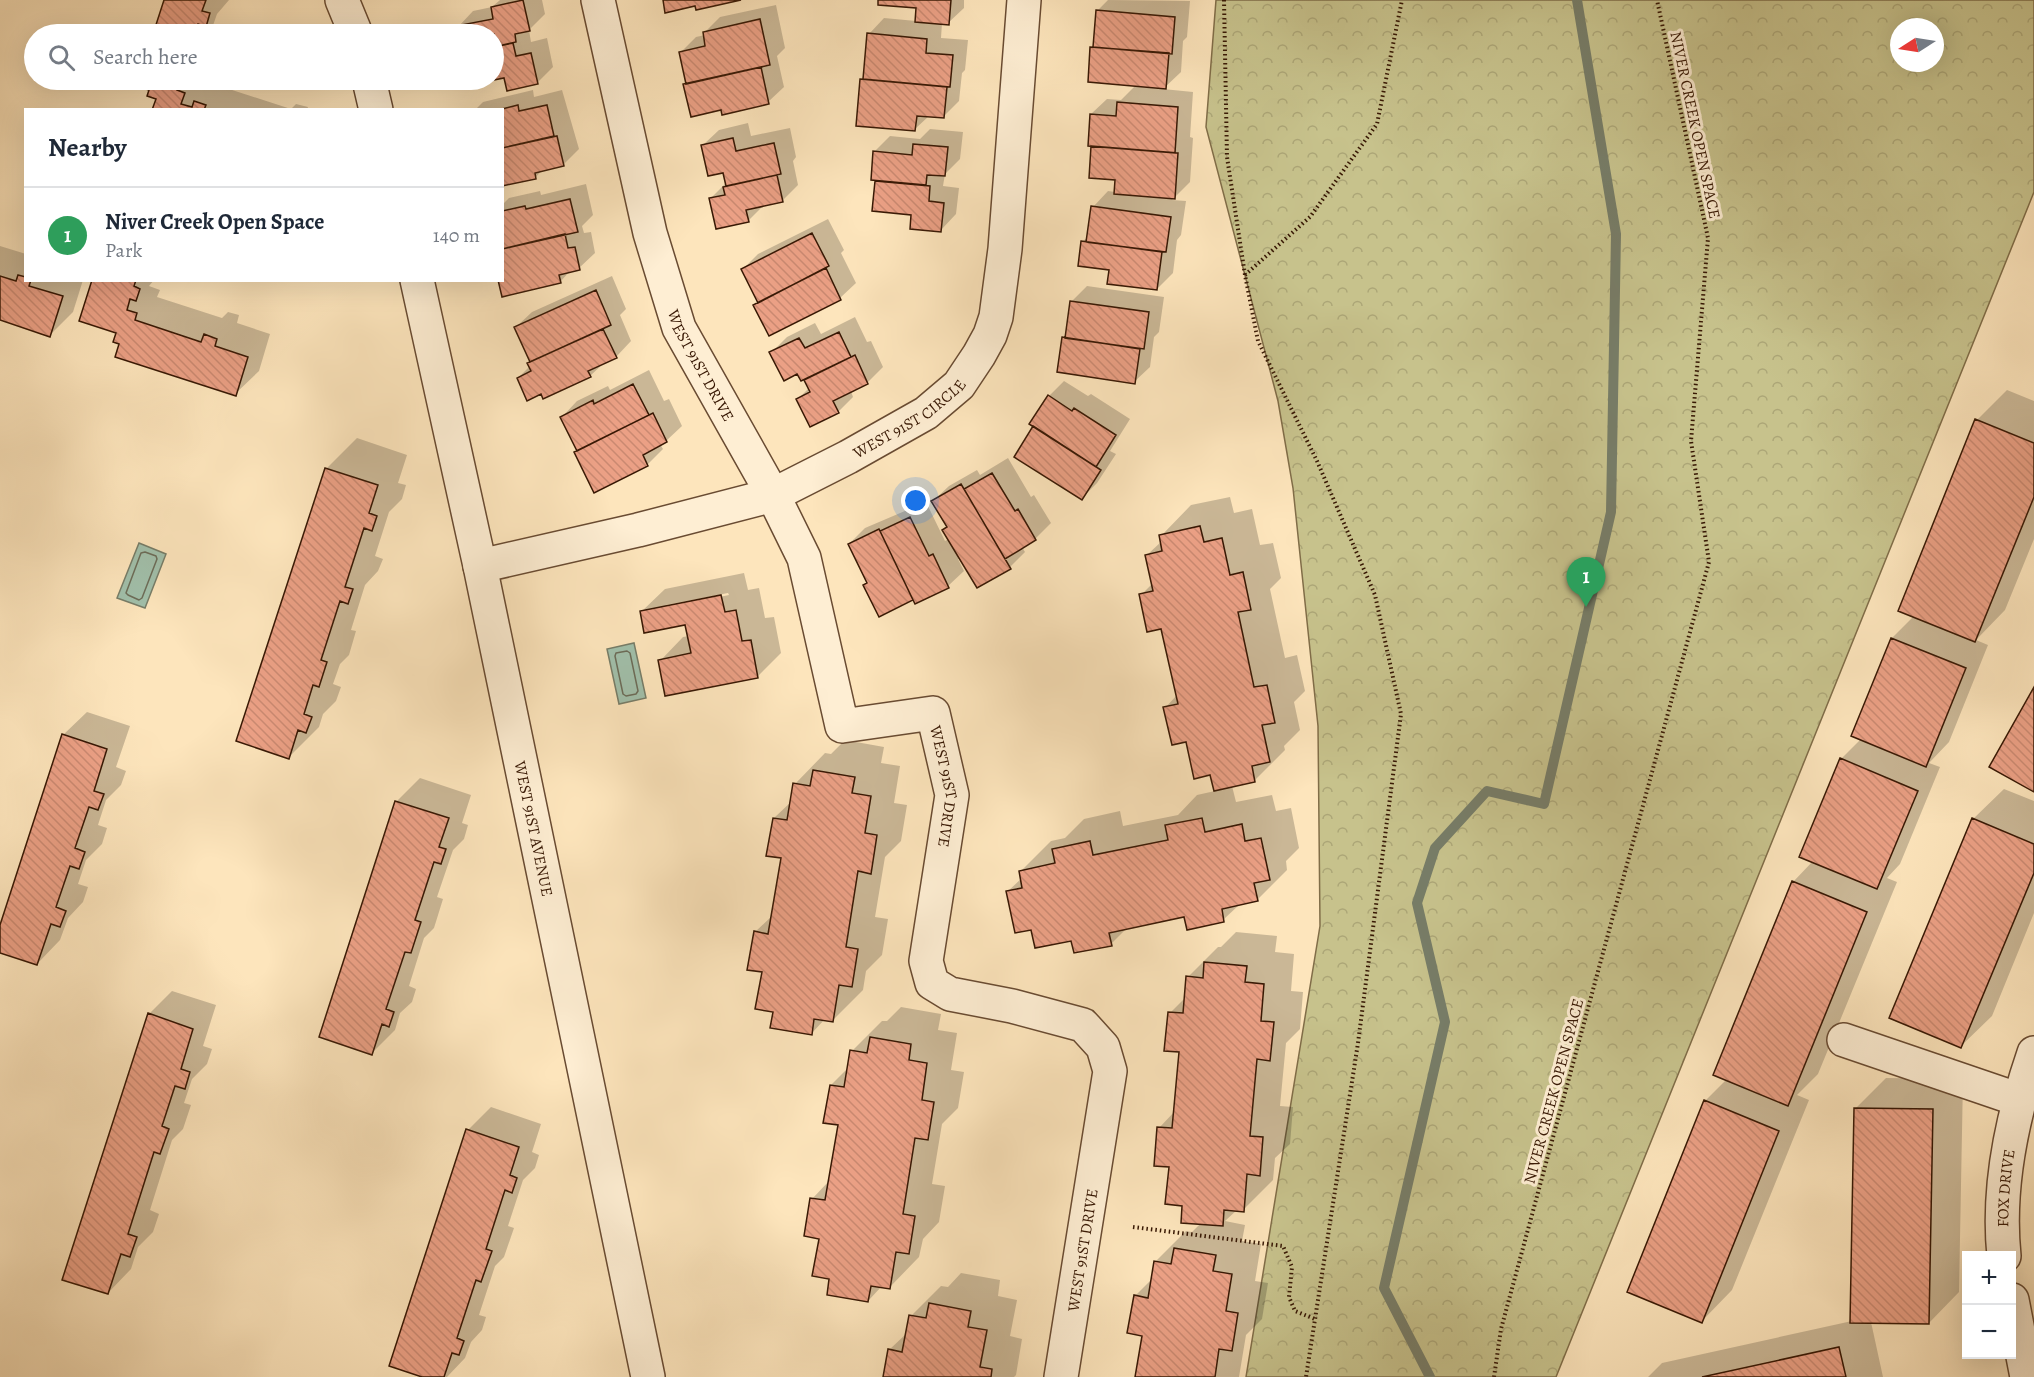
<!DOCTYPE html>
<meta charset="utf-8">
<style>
:root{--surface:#fff;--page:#f6f6f7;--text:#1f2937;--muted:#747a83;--line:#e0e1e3;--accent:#b45309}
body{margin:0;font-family:Alegreya,serif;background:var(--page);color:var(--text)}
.controls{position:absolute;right:18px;bottom:18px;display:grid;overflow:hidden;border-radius:0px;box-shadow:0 6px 24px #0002}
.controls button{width:54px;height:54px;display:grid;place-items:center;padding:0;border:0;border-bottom:2px solid var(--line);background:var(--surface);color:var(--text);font:30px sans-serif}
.compass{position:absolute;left:1890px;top:18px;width:54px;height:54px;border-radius:50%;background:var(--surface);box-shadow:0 6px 24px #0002;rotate:258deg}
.you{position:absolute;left:916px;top:501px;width:21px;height:21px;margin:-15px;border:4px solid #fff;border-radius:50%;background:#1a73e8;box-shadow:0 0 0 9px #1a73e833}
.badge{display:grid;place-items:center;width:39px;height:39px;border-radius:50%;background:var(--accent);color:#fff;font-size:20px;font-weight:700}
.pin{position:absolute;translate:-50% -50px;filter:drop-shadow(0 2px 3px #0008)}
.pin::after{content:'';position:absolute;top:32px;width:21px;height:18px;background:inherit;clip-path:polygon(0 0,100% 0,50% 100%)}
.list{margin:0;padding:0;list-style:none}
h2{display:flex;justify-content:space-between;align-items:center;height:78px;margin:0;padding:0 24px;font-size:26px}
h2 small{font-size:20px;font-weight:400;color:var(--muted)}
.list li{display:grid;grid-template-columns:39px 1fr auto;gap:18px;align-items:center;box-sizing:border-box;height:96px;padding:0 24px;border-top:2px solid var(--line)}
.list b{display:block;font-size:22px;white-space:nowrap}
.list p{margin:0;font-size:20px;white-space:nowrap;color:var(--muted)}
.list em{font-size:20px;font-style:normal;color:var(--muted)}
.icon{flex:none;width:33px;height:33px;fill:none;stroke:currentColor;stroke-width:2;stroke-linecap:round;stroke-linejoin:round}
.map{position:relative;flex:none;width:2034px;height:1377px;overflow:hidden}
.search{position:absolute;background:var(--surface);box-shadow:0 6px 24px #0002;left:24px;top:24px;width:480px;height:66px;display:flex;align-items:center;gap:15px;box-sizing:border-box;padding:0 21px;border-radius:33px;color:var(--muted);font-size:22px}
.panel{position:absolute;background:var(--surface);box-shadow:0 6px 24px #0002;left:24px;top:108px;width:480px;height:174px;border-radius:0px}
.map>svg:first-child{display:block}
.park{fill:url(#park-crowns);stroke:#806d48;stroke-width:1.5;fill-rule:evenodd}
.water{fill:#a1c0ab;stroke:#777d68;stroke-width:1.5}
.shadow{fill:#0003;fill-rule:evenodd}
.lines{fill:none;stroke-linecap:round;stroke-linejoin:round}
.shore{stroke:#6c6c58;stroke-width:1.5}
.stream{stroke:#777d68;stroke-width:10}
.building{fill:url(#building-back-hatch);stroke:#381804;stroke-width:1.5}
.minor-casing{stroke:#694b32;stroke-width:36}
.path{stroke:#381804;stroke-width:4;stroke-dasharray:1.5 3;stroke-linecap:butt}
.minor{stroke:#feeed3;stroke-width:33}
.labels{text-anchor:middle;stroke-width:6;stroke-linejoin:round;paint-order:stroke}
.street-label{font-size:16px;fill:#381804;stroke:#feeed3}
</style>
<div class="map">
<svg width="2034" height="1377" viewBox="0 0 2034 1377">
<defs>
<pattern id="park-crowns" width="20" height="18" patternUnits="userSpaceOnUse" patternTransform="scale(1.5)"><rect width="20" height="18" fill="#c7c28c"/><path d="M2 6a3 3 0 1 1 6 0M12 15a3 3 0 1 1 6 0" fill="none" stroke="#aca677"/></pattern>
<pattern id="building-back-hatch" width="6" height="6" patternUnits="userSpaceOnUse" patternTransform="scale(1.5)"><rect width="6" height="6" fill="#eba085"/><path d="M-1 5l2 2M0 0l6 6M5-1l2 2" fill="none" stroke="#ca8971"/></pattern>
</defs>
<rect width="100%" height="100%" fill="#fde5bc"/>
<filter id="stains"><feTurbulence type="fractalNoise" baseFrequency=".00333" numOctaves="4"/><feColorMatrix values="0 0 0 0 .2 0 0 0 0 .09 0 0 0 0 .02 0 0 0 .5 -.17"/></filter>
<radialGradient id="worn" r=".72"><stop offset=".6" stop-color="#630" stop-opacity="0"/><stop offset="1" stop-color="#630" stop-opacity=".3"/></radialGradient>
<path class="park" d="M1216,0H2034V192L1556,1377H1246L1320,926L1318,726L1293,488L1278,401L1206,127ZM1899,27H1935V63H1899Z"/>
<path class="water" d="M139,543L166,554L145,608L117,598Z
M634,643L646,698L619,704L607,649Z"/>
<path class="shadow" d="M165,0H229L217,14L210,34H154Z
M500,0H542L545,14L529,30L531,42L547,38L553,67L537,83L505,76L494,78V34H460L458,27L473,11L492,7Z
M880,0H964V8L948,23H942L941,38L968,40L965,70L962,73L959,101L943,117L929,116L915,129L861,79L865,76L869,34L884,18L916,21L918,7Z
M1108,0L1190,1L1187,37L1183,41L1181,72L1163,89L1193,92L1190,137L1193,138L1190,182L1172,200L1186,201L1181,235L1177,240L1173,273L1157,289L1110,269L1082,242L1089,236L1093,207L1108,191L1115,192L1116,179L1093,145L1091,114L1107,99L1121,100L1136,85L1089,81L1098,10Z
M776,5L785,48L777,56L784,87L768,102L722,109L681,52L696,37L705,35L704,33L720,17Z
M140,80H204L213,84L217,80H221L228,82L226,88L291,109L296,104L308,107L307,110H154L158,98L151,89L138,85Z
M533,90L534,97L562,90L579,149L563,165L543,169L536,177L502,185V110H475L483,102Z
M748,123L751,136L790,128L796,157L793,161L798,185L782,201L764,205L748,221L711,198L727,182L724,171L703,145L719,130Z
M930,129L963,132L960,159L945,174L943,186L959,188L956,214L941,230L913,213L874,210L876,179L874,152L890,136L920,139Z
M586,184L593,215L582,226L584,233L591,232L595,253L579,268L571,270L560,282L502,280V205L509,198L540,191L541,195Z
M828,219L844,250L841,253L856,283L840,298L770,334L755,305L759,301L743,269L758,254Z
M0,246L26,254V280H83L73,312L50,335L0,319Z
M612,276L626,309L620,315L631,341L616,357L605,362L590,376L541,392L518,378L530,366L531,361L516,327L532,312Z
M93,280H154L149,286L160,290L157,297L222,318L228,312L239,315L237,323L270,334L259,371L235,394L121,344Z
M1087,286L1164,297L1159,332L1154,337L1150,367L1134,382L1064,338L1067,335L1072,301Z
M855,317L867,342L871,341L883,367L867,383L851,391L853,397L838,412L798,399L810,387L805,377L771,353L787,337L815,323L821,334Z
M649,370L664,401L669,399L682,426L666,441L660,444L663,449L647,465L562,417L577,401L608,386L610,390Z
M1064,381L1088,396L1091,394L1130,419L1110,451L1116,454L1097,483L1082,498L1035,426L1049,396Z
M2007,390L2034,401V539L2005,610L1976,640L1988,645L1949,742L1929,763L1940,767L1900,864L1887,878L1897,882L1818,1074L1797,1095L1809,1100L1732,1290L1702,1321L1705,1101L1727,1079L1793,882L1813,861L1841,759L1861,739L1853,736L1892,638L1914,616L1977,420Z
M357,438L407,455L398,483L406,485L402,499L389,512L375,556L383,559L378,571L365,585L351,630L356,631L349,655L340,664L333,684L341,687L336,701L323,714L319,727L289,757L326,469Z
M1008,458L1031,497L1034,495L1051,523L1035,539L1022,547L1025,552L1010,567L960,558L958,559L964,571L948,586L916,602L914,598L880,615L868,582L849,544L865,528L926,502L945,541L949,539L948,526L933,501L949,486L977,470L980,475Z
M1230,497L1234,513L1252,509L1260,545L1273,543L1281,578L1270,589L1285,658L1297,655L1305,691L1294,702L1300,730L1284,746L1285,750L1254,781L1232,786L1236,802L1272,795L1276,811L1291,808L1299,848L1286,861L1287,870L1257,900L1240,904L1223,920L1185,915L1128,927L1111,944L1073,939L1032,928L1007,892L1022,878L1020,872L1051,841L1065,838L1084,819L1120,811L1123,826L1178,815L1197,795L1215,791L1212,773L1165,708L1177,695L1162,627L1141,595L1153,583L1147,555L1162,541L1161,536L1191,505Z
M744,573L748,590L759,588L765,618L774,617L781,653L758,676L666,695L660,661L683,637L689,636L686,624L641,612L665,589ZM728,593L729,595L666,608V605Z
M87,712L130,726L116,767L126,771L121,785L106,800L98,825L107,828L102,844L86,860L78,884L88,887L83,902L68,918L60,940L37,964L0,951V930L63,735Z
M845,740L884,747L881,763L900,766L894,803L907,805L901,841L885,857L875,917L888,919L882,955L866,971L863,990L832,1021L825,1019L811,1034L774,1011L755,932L773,915L783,857L774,818L792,801L795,784L825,753L831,754Z
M420,778L471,795L462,823L468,825L464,839L453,850L437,897L443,899L434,928L424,938L409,986L416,989L412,1002L400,1013L395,1030L372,1053L321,1036L397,801Z
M2004,789L2034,801V913L1992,1016L1961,1046L1973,819Z
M1236,932L1277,936L1275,952L1294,954L1291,991L1303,992L1300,1029L1286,1043L1280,1106L1293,1107L1290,1144L1275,1158L1273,1180L1243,1210H1237L1225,1221L1245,1225L1242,1241L1261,1244L1255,1281L1268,1283L1262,1319L1246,1335L1239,1377H1136L1144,1334L1135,1296L1153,1278L1156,1261L1186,1231L1192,1232L1201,1223L1184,1205L1159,1128L1175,1111L1180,1051L1170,1013L1186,997L1188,977L1218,947H1221Z
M172,991L216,1005L203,1046L212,1049L207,1064L192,1079L184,1103L191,1105L183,1129L172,1140L150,1210L159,1214L153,1232L138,1247L131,1269L108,1293L149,1014Z
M901,1007L941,1014L938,1030L957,1033L951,1070L964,1072L958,1108L942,1124L932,1184L945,1186L939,1222L923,1239L919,1257L889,1288L882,1286L868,1301L831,1278L812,1199L829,1181L839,1124L831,1085L849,1067L852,1051L882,1021H887Z
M1886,1078L1963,1079L1959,1292L1929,1323L1871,1322L1883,1377H1648L1662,1363L1852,1321L1856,1108Z
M491,1107L541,1124L532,1152L539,1155L535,1168L523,1180L508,1226L514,1228L504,1257L495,1266L479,1315L486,1317L482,1330L471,1342L465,1358L447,1377H427L468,1130Z
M961,1273L1000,1280L998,1296L1017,1300L1010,1336L1022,1339L1016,1375L1014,1377H885L889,1350L908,1332L911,1316L941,1286L948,1287Z"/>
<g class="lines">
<path class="shore" d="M145,552L156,556L157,559L142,598L139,600L128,595L126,593L141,553Z
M627,651L630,653L638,691L636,694L626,696L623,694L615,656L616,653Z"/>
<path class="stream" d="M1430,1377L1384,1288L1445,1022L1417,903L1435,848L1487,791L1544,804L1611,512L1616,234L1577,0"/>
</g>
<path class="building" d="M164,0H206L202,11L210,13L206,27L198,24L195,34H153Z
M523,0L530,31L515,34L516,42L494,47V34H458L456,26L493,19L491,7Z
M663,0H741L696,10L695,6L665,13Z
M878,0H951L949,25L915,22L916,8L878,5Z
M1096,10L1175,17L1172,54L1093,47Z
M760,19L770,65L686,84L679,52L705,46L703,32Z
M867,33L927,39L926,53L953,55L950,87L863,79Z
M513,43L516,56L531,53L538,84L507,91L504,78L465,86L463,80H494V47Z
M1090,47L1169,53L1166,89L1088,82Z
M761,67L769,104L722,115L721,110L691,117L683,84Z
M860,79L947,87L944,118L917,116L915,131L856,126Z
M138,80H181L177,90L185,93L181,104L192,107L194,101L206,105L204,110H152L156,99L147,96L149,90L136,86Z
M1117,102L1178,107L1175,153L1088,146L1090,114L1116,116Z
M518,105L519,111L547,105L554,136L502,148V110H498Z
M557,136L564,166L535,173L536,179L502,186V148Z
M733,138L736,151L774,143L781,174L726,186L723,173L708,176L701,145Z
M913,144L948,147L945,176L927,175L926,185L871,180L873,151L912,155Z
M1091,146L1178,153L1175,199L1114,194L1115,180L1089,178Z
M777,175L783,202L746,210L749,222L716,229L709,198L725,195L723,187Z
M875,181L930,186L929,201L944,203L941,232L910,229L911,215L872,211Z
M570,199L578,232L502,249V211L525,206L526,209Z
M1091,206L1171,217L1166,252L1086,242Z
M812,233L829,266L758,303L741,269Z
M565,234L568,248L575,247L580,270L559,275L561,283L502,297L498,280H502V249Z
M1081,241L1162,252L1157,290L1107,284L1109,270L1078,266Z
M826,268L841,300L769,336L753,305Z
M18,275L26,277V280H31L29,286L63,296L50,337L0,320V276L16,281Z
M92,280H136L134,286L140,289L136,301L130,299L127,310L137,313L135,320L201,342L204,334L217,339L215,346L248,357L236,396L115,357L119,344L113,342L116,333L79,321Z
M596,290L611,325L530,362L514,327Z
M1070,301L1149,312L1144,349L1065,338Z
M603,329L617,358L588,371L591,377L543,399L541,394L527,401L517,378L531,371L527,363Z
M839,332L851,357L801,381L797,374L784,381L769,352L799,338L805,348Z
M1062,337L1140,349L1135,384L1057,372Z
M855,355L868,384L833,401L839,413L810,427L796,399L810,392L804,380Z
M633,384L649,415L577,451L560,417L593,400L594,404Z
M1048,395L1072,411L1074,408L1116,435L1096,467L1029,424Z
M653,413L667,442L643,455L648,466L594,493L574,452Z
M1975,419L2034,443V497L1975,642L1898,611Z
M1033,426L1101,470L1082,500L1014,457Z
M325,468L378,485L369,513L377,516L372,531L364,528L345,587L353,589L348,604L340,601L321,660L327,662L319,687L313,685L304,714L312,717L306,733L298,730L289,759L236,741Z
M992,473L1015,511L1018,509L1036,540L1005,559L964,489Z
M961,484L1011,569L977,588L942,530L947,527L931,501Z
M910,517L929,556L933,554L949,588L915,604L880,531Z
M1200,526L1204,542L1222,538L1230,575L1243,572L1251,610L1238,612L1254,687L1267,685L1275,723L1262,725L1270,762L1252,766L1255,782L1214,791L1210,775L1194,779L1186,742L1172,745L1163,707L1178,704L1161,629L1147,632L1139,594L1153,591L1145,555L1162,551L1159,535Z
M879,529L913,600L879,617L863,585L867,583L848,544Z
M721,595L725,612L736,610L742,641L751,640L758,678L665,696L658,660L691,653L685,625L644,633L640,611Z
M1891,638L1966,668L1926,767L1851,736Z
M2034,687V792L1989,767Z
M62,734L107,749L94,791L104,794L98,810L89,807L75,848L85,852L79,869L70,866L56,907L66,911L60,927L51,924L37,965L0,953V925Z
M1840,758L1918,791L1877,889L1799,857Z
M813,770L855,777L852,793L871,796L865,833L877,835L871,874L858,871L846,947L858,949L852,987L839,985L833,1022L814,1019L812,1035L770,1028L773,1012L755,1009L762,972L747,970L754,931L768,934L781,858L766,856L773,818L787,820L793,783L810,786Z
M395,801L449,818L439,847L446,849L441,864L434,862L415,920L421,922L411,953L405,952L386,1009L394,1012L389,1027L382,1024L372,1055L319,1037Z
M1202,818L1205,832L1242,824L1245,841L1261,838L1270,880L1254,883L1258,901L1222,909L1224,922L1187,930L1184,917L1109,933L1112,946L1074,953L1071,941L1035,948L1031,930L1015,933L1006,891L1022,888L1019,871L1055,863L1052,849L1090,841L1093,855L1168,840L1165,825Z
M1972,818L2034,844V873L1961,1048L1889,1018Z
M1792,881L1867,912L1788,1106L1713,1075Z
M1204,962L1247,966L1245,982L1264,984L1261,1021L1274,1022L1270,1061L1257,1059L1250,1136L1263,1137L1260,1176L1247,1174L1244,1212L1224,1210L1223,1226L1181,1223L1182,1206L1165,1204L1169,1167L1154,1166L1157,1127L1172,1128L1179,1052L1164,1051L1168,1012L1183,1013L1186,976L1203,978Z
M148,1013L193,1029L181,1069L190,1072L185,1089L175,1086L162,1126L169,1129L160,1154L154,1152L128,1234L137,1237L130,1257L121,1254L108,1294L62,1280Z
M870,1037L911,1044L909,1060L927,1063L922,1100L934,1102L928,1140L915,1138L903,1214L915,1216L909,1254L896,1252L890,1289L871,1286L868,1302L827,1295L829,1279L812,1276L819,1239L804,1236L810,1198L825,1200L838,1125L823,1123L830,1085L844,1087L850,1050L867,1053Z
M1704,1100L1779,1131L1702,1323L1627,1292Z
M1854,1108L1933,1109L1929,1324L1850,1323Z
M466,1129L519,1147L510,1175L517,1178L512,1193L505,1190L486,1249L492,1251L481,1282L476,1280L457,1338L464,1341L459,1355L452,1353L444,1377H422L389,1366Z
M1174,1248L1216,1255L1213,1271L1232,1274L1226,1311L1238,1313L1232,1351L1219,1349L1215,1377H1135L1142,1336L1127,1333L1134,1295L1148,1298L1154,1261L1171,1264Z
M929,1303L971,1311L968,1327L987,1330L980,1367L992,1369L991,1377H883L888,1349L902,1352L909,1315L926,1318Z
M1839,1347L1846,1377H1702Z"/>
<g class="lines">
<g class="minor-casing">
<g id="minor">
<path d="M342,0L356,34"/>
<path id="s1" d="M598,0L650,233L679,328L773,495L804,558L842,726L933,713L952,795L926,961L932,983L950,994L1012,1006L1083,1025L1103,1047L1110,1071L1061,1377"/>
<path d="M369,80L376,110"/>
<path id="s2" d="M417,280L480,566L648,1377"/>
<path id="s3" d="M480,566L638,530L773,495L848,457L926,413L959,385L979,355L990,335L996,317L1005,249L1024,0"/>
<path d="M1844,1040L2020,1100"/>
<path id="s4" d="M2004,1256C1997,1188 2012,1117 2034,1053"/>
<path d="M2012,1300L2027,1377"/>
</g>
</g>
<path class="path" d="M1224,0L1227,157L1245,275L1258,341L1317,461L1375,595L1401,714L1358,1043L1306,1377
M1245,275L1310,217L1377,124L1402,0
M1133,1227L1283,1246L1292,1267L1289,1297L1295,1311L1315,1319
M1494,1377L1501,1329L1709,562L1691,441L1708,238L1657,0"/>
<use href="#minor" class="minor"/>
</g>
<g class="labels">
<g class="street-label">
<text transform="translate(1696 125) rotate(78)" y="6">NIVER CREEK OPEN SPACE</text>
<text dy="6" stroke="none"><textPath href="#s1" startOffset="381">WEST 91ST DRIVE</textPath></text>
<text dy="6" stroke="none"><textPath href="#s3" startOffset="458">WEST 91ST CIRCLE</textPath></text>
<text dy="6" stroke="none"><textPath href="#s1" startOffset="939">WEST 91ST DRIVE</textPath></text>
<text dy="6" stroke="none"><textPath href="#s2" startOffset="561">WEST 91ST AVENUE</textPath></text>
<text transform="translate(1553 1091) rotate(-75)" y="6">NIVER CREEK OPEN SPACE</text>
<text dy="6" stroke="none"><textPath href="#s4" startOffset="68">FOX DRIVE</textPath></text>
<text transform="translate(1082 1250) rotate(-81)" y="6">WEST 91ST DRIVE</text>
</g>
</g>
<rect width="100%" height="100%" filter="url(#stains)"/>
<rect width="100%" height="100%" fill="url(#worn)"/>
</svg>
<div class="controls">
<button>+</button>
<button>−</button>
</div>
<svg class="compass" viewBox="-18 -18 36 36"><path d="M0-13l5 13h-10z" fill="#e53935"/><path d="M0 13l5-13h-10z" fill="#747a83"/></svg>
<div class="you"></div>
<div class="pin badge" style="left:1586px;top:607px;background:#2e9e5b">1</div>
<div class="search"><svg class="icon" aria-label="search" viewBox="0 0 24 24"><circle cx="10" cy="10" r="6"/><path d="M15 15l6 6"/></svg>Search here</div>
<section class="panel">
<h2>Nearby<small></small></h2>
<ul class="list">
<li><span class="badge" style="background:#2e9e5b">1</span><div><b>Niver Creek Open Space</b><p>Park</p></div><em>140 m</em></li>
</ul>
</section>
</div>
